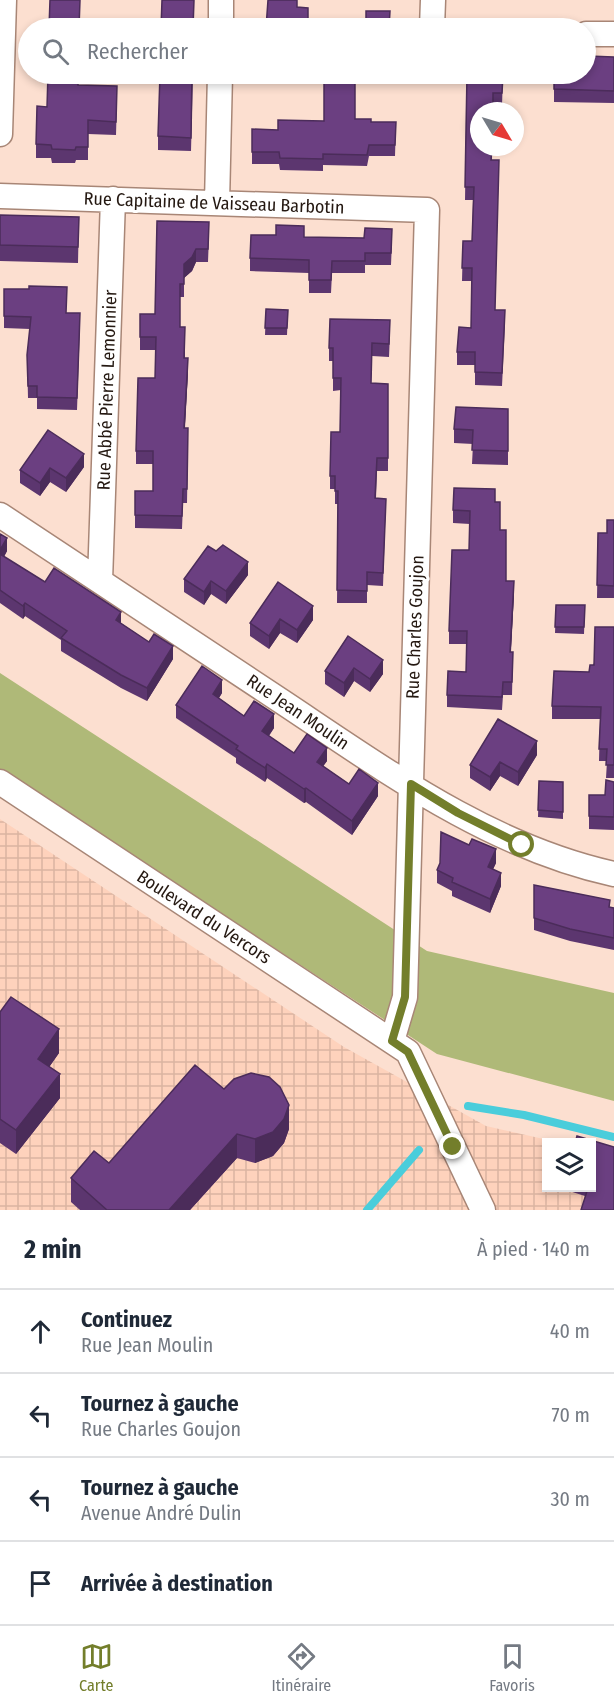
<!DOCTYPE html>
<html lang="fr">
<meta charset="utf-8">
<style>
:root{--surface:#fff;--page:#f6f6f7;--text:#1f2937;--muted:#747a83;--line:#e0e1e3;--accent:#737e2b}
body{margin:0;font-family:"Fira Sans Condensed",sans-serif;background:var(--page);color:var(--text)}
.controls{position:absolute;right:18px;bottom:18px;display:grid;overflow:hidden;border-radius:0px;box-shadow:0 3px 9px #0003}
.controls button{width:54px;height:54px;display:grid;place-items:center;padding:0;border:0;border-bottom:2px solid var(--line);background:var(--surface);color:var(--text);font:30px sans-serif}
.compass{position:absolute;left:470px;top:102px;width:54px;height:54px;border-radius:50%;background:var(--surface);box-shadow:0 3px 9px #0003;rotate:128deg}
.stop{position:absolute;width:18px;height:18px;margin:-14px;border:4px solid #737e2b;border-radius:50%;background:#fff}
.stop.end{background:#737e2b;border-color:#fff;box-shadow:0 2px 6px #0008}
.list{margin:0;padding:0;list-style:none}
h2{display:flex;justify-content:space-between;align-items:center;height:78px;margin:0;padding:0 24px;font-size:26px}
h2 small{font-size:20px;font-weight:400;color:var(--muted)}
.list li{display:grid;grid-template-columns:39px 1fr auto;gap:18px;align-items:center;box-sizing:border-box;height:84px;padding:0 24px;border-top:2px solid var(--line)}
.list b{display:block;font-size:22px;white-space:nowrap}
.list p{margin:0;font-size:20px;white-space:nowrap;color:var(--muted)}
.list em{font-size:20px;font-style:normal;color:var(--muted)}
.icon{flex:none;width:33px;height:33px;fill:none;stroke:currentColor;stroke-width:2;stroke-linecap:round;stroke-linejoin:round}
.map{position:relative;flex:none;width:614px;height:1210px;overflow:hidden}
.search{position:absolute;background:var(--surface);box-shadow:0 3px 9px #0003;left:18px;right:18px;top:18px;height:66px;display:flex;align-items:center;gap:15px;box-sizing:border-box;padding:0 21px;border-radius:33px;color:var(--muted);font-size:22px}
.sheet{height:414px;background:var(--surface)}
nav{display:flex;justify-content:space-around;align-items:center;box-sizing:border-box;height:84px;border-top:2px solid var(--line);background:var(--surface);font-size:16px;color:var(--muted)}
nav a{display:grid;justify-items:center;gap:3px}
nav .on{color:var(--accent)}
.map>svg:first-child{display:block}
.industrial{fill:url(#industrial-grid)}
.green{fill:#afb978}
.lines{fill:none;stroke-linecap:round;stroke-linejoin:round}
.stream{stroke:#4acddb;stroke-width:8}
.street-casing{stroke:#a88676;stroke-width:27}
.street{stroke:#fff;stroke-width:24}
.wall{fill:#5c366f}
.shaded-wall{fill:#4b2c5a}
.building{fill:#6b3f81;stroke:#4b2c5a;stroke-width:1.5}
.route{stroke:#737e2b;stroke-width:8}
.labels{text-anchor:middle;stroke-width:6;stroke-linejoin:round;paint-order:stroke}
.street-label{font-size:18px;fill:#241811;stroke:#fff}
</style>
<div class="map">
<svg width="614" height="1210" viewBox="0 0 614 1210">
<defs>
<pattern id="industrial-grid" width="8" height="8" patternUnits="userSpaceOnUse" patternTransform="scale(1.5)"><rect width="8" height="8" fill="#fed2bc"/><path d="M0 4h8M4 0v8" fill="none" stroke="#dab4a1"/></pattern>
</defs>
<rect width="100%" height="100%" fill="#fcdfd0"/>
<path class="industrial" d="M0,819L344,1047L486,1126L557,1142H546V1188H592L614,1210H0Z"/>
<path class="green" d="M0,673L427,951L614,993V1101L437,1054L0,769Z"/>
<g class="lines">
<path class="stream" d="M468,1106L524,1115L614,1137
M367,1210L419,1150"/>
<g class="street-casing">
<path id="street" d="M221,28V0
M432,28L433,0
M586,34H614
M0,134L4,0
M0,196L427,210L405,997L392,1041
M217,203L220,74
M0,515C94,577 187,639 281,701C385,770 490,847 614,874
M100,581L113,199
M0,782L408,1052L483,1210"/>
</g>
<use href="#street" class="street"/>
</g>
<path class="wall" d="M614,57V103L554,102V89Z
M193,74L191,151L158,150V136Z
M265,74H295V79H265Z
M365,74H398V78L365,76Z
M467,74H503L502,106H493L492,160L495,310L505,323L502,386L475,385V365H457V352L471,328L472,281H462L463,241H472L473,200H465Z
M78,85L117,99L116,135L88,134V160H76L75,163H52L51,158H36V144L47,107Z
M355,119L371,122H396L395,156H369L367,166L323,165V171L280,170L279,164H252V129L278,130Z
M0,215L79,217L78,263L0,261Z
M157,221L209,236L208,262H196L192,271L184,278V297H180V327L185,340V358L188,372L185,428L188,441L187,503H183L182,529L135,528V491H153V464H136V451L155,378L156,350H140V337L155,314Z
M304,237L392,241L391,265H365V273H332L331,293H309V273L250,271V258Z
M4,289L66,313L80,325L77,410L37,409V398H28L27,355L30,329L4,328Z
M266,309L288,310L287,335H265Z
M390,333L389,357L372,356L371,383L388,384V471H377L376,498L386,499L383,586L367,585V603H337L338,504H335V489H330V476L340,432L341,390L333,391V361H329V348Z
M508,409V465L472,464L473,444L454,443V429Z
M84,467L66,492L50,482L40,496L20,483V470Z
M495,502L500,530L506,581L514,594L511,652H513L512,695H503L502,710L447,707V695L466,672L467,644H449V631L469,550L470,524L453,523V510Z
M614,520V598H597L598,533H607Z
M0,534L7,551L4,557L45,582L121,623L173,659L147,701L121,688L61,651V640L25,616L23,619L0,603Z
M248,575L226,604L211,594L204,605L184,592V579Z
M278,582L313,620L297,643L280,633L269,649L250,636V623Z
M556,605H585L584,634L555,633Z
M614,627V778H606L607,761H599L600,719H552V706L589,672Z
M348,636L383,674L370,692L354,681L344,697L325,684V671Z
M222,693L219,698L244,716L274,728L269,736L294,753L327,761L323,766L349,784L378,796L352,835L306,802L304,803L267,778L265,782L236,763V758L176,718V705Z
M537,755L518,786L500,776L490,791L470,778V765Z
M539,781L563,782V819L538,817Z
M614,782V830L589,829V795H605Z
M496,863L493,869L501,886L490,913L452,896V891L437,883V870Z
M534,885L614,908V950L570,941L534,930Z
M0,1012L59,1053L49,1067L60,1098L16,1154L0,1143Z
M224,1089L289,1129L284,1143L273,1156L255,1163L237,1158L190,1210H80L71,1202V1178L109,1163Z
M566,1188H591L585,1196L566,1190Z"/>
<path class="shaded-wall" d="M196,249V262L192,271L184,278V264Z
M188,358V372L184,441V428Z
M84,454V467L66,492V478Z
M50,468V482L40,496V483Z
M7,538V551L0,563V550Z
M248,562V575L226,604V591Z
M211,581V594L204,605V592Z
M514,581V594L510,665V652Z
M25,603V616L23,619V606Z
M313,606V620L297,643V630Z
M121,612V625L116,620Z
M280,619V633L269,649V636Z
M173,646V659L147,701V688Z
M383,660V674L370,692V679Z
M354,668V681L344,697V683Z
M222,680V693L213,707V694Z
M274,714V728L262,745V731Z
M537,741V755L518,786V772Z
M327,748V761L317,775V762Z
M500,762V776L490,791V777Z
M267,764V778L265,782V768Z
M378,783V796L352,835V821Z
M306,788V802L304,803V789Z
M496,849V863L488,880V867Z
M501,873V886L490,913V899Z
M59,1029V1053L38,1083V1059Z
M60,1074V1098L16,1154V1130Z
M289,1105V1129L284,1143L273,1156L255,1163V1139Z
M237,1134V1158L190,1210H169Z"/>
<path class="building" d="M50,0H80L79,28H49Z
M162,0H194L193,28H161Z
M268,0H297V7L308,8V28H266Z
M366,11H390L389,28H366Z
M588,56L614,57V91L554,89V74H585V59H588Z
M48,74H78V85L117,86L116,122L88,120V147H76L75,150L52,149L51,145L36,144L37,106L47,107Z
M160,74H192L191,138L158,136Z
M324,74H355V119H371V122H396L395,145H369L367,155L323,154V159L280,158L279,152H252V129L278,130V120L324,121Z
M467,74H503L502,93H493V111H479V147H492L491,160H499L495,310H505L502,373L475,372V352H457L459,327L471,328L472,268H462L463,241H472L474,187H465Z
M0,215L79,217L78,247L0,245Z
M157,221L209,222L208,249H196L192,257L184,264V284H180V327H185L184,358H188L184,428H188L187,489H183L182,516L135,515V491H153V451H136L138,378H155L156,337H140V314H155Z
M276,225L304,226V237L364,238L365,228L392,229L391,253H365V261H332L331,280H309V260L250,258L251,235H276Z
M29,286L67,287L66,313H80L77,398L37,397V386H28L27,355L31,317L4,316V289H29Z
M266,309L288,310L287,328H265Z
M330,319L390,320L389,344L372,343L371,383L388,384V458H377L376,477L375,498L386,499L383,573L367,572V591L337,590L338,491H335V476H330L331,432H340L341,378H333V348H329Z
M456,407L508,409V451L472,450L473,430L454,429Z
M48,430L84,454L66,478L50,468L40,483L20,470Z
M454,488L495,489V502H500V530H506V581H514L510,652H513L512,682H503L502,697L447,695L448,671L466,672L467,631H449L452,550H469L470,511L453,510Z
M607,520H614V586L597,585L598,533H607Z
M0,534L7,538L0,550Z
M223,545L248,562L226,591L211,581L204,592L184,579L208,546L216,551Z
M0,554L45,582L54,568L121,612L116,620L149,642L154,634L173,646L147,688L121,675L61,638L67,631L25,603L23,606L0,590Z
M278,582L313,606L297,630L280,619L269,636L250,623Z
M556,605H585L584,627H555Z
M595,627H614V765H606L607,749H599L601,707L552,706L554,671L589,672L590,665H594Z
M348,636L383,660L370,679L354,668L344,683L325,671Z
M202,666L222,680L213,694L244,716L254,701L274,714L262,731L294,753L307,734L327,748L317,762L349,784L359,769L378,783L352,821L306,788L304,789L267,764L265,768L236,749L238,746L176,705Z
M498,719L537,741L518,772L500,762L490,777L470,765Z
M606,780L614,782V817L589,816V795H605Z
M539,781L563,782V812L538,810Z
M441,832L469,845L472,839L496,849L488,867L501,873L490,899L452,882L453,878L437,870L440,863Z
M534,885L610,900L609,907L614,908V938L570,929L534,918Z
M11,997L59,1029L38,1059L60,1074L16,1130L0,1119V1012Z
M195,1065L224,1089L234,1079L251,1073L269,1077L280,1087L289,1105L284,1119L273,1132L255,1139L237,1134L169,1210H107L71,1178L94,1151L109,1163Z
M577,1136L614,1147V1210H581L588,1188H591V1143H575Z"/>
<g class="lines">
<path class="route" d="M453,1147L408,1052L392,1041L405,997L411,784L458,813L522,845"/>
</g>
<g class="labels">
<g class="street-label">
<text transform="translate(214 203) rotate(2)" y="6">Rue Capitaine de Vaisseau Barbotin</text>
<text transform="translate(107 390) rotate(-88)" y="6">Rue Abbé Pierre Lemonnier</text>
<text transform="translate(415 627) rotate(-88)" y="6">Rue Charles Goujon</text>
<text transform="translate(298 712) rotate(34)" y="6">Rue Jean Moulin</text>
<text transform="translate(204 917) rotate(33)" y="6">Boulevard du Vercors</text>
</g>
</g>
</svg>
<div class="controls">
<button><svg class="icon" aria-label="layers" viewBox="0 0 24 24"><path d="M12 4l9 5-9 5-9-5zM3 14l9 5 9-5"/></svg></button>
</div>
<svg class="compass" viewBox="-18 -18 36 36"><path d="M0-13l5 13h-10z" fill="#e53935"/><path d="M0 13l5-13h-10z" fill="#747a83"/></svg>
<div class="stop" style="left:522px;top:845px"></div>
<div class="stop end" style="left:453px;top:1147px"></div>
<div class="search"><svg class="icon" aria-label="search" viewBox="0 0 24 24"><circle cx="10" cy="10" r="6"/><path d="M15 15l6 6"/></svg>Rechercher</div>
</div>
<section class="sheet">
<h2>2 min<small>À pied · 140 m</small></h2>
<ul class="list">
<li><svg class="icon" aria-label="ahead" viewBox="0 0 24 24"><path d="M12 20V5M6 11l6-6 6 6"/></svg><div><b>Continuez</b><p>Rue Jean Moulin</p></div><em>40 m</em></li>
<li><svg class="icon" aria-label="left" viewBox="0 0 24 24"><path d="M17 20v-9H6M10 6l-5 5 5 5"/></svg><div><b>Tournez à gauche</b><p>Rue Charles Goujon</p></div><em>70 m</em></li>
<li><svg class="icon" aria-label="left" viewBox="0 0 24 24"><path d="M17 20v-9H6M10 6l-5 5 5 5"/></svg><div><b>Tournez à gauche</b><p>Avenue André Dulin</p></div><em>30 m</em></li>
<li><svg class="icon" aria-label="arrive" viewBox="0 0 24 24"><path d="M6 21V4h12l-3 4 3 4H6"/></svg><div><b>Arrivée à destination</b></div></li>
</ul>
</section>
<nav>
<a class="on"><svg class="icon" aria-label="map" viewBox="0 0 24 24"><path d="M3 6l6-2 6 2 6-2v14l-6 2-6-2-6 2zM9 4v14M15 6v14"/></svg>Carte</a>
<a><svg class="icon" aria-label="directions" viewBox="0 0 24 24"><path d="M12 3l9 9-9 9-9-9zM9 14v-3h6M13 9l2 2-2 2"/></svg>Itinéraire</a>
<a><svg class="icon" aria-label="saved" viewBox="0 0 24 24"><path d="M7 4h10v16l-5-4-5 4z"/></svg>Favoris</a>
</nav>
